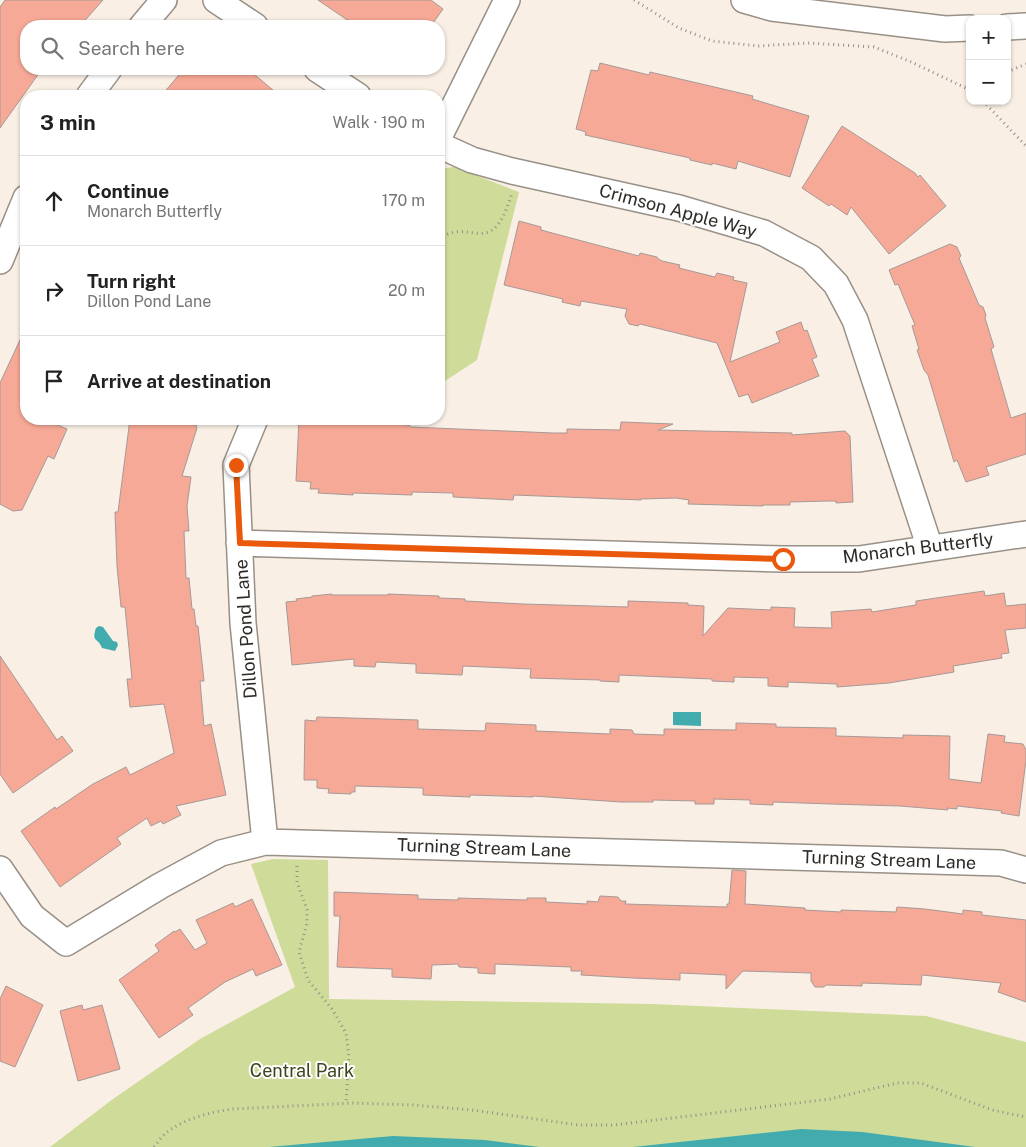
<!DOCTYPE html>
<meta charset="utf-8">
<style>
:root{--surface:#fff;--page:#f6f6f6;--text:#222;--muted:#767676;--line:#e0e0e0}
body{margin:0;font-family:"Public Sans",sans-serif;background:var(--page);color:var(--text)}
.controls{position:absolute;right:15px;top:15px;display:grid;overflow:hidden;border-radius:10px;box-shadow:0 1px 4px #0004}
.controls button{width:45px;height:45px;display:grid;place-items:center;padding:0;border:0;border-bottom:1px solid var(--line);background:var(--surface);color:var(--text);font:25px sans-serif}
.stop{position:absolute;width:15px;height:15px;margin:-11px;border:4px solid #ea580c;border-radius:50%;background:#fff}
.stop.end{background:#ea580c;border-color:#fff;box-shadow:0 1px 5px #0008}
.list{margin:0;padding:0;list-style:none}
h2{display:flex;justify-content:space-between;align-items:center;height:65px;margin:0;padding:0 20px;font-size:21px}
h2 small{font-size:16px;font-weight:400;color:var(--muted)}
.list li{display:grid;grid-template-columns:32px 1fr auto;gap:15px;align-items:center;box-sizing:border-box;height:90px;padding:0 20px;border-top:1px solid var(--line)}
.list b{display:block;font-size:19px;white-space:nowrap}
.list p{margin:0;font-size:16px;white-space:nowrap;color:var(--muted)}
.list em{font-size:16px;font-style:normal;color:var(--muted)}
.icon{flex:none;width:28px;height:28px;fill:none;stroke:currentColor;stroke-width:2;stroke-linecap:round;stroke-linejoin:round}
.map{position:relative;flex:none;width:1026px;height:1147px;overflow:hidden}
.search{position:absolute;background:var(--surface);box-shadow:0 1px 4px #0004;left:20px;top:20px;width:425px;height:55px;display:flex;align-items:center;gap:12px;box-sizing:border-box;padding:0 18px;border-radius:20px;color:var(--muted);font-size:19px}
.panel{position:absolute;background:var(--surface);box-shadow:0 1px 4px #0004;left:20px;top:90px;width:425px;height:335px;border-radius:20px}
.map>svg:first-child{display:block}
.green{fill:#cedb99}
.water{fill:#41abae}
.building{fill:#f6a996;stroke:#a79996}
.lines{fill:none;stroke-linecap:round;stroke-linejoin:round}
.minor-casing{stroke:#989087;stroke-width:28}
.path{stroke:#968f88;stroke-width:3;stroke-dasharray:1 4;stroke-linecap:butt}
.minor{stroke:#fff;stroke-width:25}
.route{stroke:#ea580c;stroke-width:6}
.labels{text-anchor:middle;stroke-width:4;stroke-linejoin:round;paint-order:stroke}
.street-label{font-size:18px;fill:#2e2b27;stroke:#fefefe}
.park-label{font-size:18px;fill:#3d441d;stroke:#fefefe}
</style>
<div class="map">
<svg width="1026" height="1147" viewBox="0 0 1026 1147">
<rect width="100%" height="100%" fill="#f9efe5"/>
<path class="green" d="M454,167L519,192L477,360L439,385V171L446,168Z
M273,859L328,860L329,999L653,1004L926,1016L1026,1042V1147H50L113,1099L200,1039L295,987L251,864Z"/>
<path class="water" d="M99,626L103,627L113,641L117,642L118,645L115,651L102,648C98,637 91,643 96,628Z
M673,712H701V726L673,725Z
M801,1129L862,1132L975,1147H633Z
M393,1136L485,1140L539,1147H269Z"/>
<path class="building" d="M5,0H103L80,26H26V69H42L0,128V7Z
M318,0H431L443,9L431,26H356Z
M600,63L649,75L650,72L753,96L752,99L809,116L790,177L738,161L736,169L712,163V165L690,160V158L585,135L586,132L576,129L591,70L598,71Z
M184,69H248L280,96H161Z
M842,126L915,173L918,177L920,175L946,206L889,254L851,207L847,215L831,204L829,206L802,188Z
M519,221L541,227V230L597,245L639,256L640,253L657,257V258L662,261L680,265L679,268L715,277L717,273L734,277L733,280L747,283L730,362L780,342L776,332L801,322L804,331L807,330L817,357L812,359L819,376L752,403L748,394L739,397L717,343L640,324L638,326L629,324L625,316L627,309L581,301L580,306L562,302L563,299L504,285Z
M950,244L957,247L961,256L959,258L979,305L983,307L986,315L985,318L994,347L991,349L1011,418L1026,413V454L986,467L989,475L966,482L957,460L954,462L928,375L924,370L917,350L919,349L912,326L915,325L898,284L895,285L889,270Z
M26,327V419H54L53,423L67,429L54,459L48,456L22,510L13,511L0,504V383Z
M130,419H198L196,426L197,428L182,476L191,477L187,506L189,531H184L186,578H189L192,609H194L196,626H198L204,681H200L204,726L211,724L226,795L176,806L181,815L163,824L161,821L151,826L147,818L117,838L121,844L60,887L21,831L55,807L56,809L93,784L126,767L130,775L174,753L164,704L130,707L127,679H132L125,607H121L117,566L115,512H118Z
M299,419H399L398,424L409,425L411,427L553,433H567V429L620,430L621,422L673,424L658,430L792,433V435L845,431L850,436L853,502L836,503V501H829L790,502V505H763V506L688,504L689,500L676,498L641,499V500L514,495L513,500L453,497V493L412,492V495L353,493V495L318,493L319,489H310L311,482L296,481Z
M984,591L985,596L1004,593L1006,606L1026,604V628L1005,630L1009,653L1001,654L1002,658L953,666L954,672L889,683L837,687V684L788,682V687L768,686V678L734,677V682L712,681V679L619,675V682L600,681V680L530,678L531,669L463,666L462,675L416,673V664L376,662L375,667L354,666V659L292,665L286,602L297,601L296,599L312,597V596L332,594V595H388V594L439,596V598L465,599V601L523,604L628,607V601L688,603V605L704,606L703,636L728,608L771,610V607L795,608L794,627L832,628L831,612L871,609L872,612L916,605V601Z
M0,656L57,740L62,736L73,751L13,793L0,774Z
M317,717L418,720V729L485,731L486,723L536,725V731L610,734V729L632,730L634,734L664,735V729L736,730V723L776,724V727L836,728V736L903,738V735L950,736L949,779L981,783L988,734L1005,736L1004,742L1023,744L1026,750V760L1019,816L1001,813L1002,811L957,806V809L947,808L948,810L900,806L831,804L773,802V805L750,804V800L714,799V804H695V801L653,800V802H621L533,796V797L470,795V797L423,795V788L355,786V792H351V794L328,793L329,789L317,788V780H304L305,720L316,721Z
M732,870L746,871L745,904L805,908V910L841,912V910L896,912L897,907L925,909L963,914V910L982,912V915L1026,920V1002L998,992L1001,983L922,975L921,985L862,983V986L826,985L824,987H815L811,981V973L743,971L726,989V975L680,973V980L633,978L581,975L582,971H571V967L495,964V974L478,973V968L459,967L458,964L432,965L431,979L392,977V969L337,967L340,916H334V892L418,895V899L458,900V898L527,900V898H546V902L587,904V901L598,902L600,896L618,897L621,901H626L625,904L727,907V904H729Z
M252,899L282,965L256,976L253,969L225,982L188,1008L193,1015L159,1038L119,980L159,951L155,945L174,931L175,932L180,929L195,950L207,943L196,920L233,903L235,907Z
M6,986L43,1005L15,1067L0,1061V999Z
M82,1005L83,1010L102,1005L120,1069L78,1081L60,1011Z"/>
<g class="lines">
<g class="minor-casing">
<path id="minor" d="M216,0L255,26
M744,0L772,8L945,29L970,28
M142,26L164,0
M1007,27L1026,26
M317,69L358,96
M89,96L109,69
M439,137L507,0
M439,145L472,160L512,171L679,208L764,233L811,258L836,284L855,320L930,548
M0,261L26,198
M255,419L236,465L243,623L265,842
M239,543L783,559H859L1026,534
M0,869L32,916L66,943L160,886L221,853L265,842L1001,863L1026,870"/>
</g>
<path class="path" d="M634,0L679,28L712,41L758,46L808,43L874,47L909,61L970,90
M1007,72L1026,64
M983,101L1026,146
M439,240C462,219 482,247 499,223C505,215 508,204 512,194
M297,866V882L307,910V923L299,952L308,980L332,1009L346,1033L349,1057L346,1103
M154,1147C158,1142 162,1136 167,1132C186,1118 211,1112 233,1109L351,1103L413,1105L472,1110L578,1125H614L830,1099L897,1083H921L992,1110L1026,1117"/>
<use href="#minor" class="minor"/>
</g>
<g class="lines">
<path class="route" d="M236,465L240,543L783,559"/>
</g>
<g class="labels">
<g class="street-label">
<text transform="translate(678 211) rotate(15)" y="6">Crimson Apple Way</text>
<text transform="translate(918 548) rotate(-7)" y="6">Monarch Butterfly</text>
<text transform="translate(246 629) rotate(-94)" y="6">Dillon Pond Lane</text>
<text transform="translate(484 848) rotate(2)" y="6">Turning Stream Lane</text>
<text transform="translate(889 860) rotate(2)" y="6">Turning Stream Lane</text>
</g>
<g class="park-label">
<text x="302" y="1077">Central Park</text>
</g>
</g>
</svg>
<div class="controls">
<button>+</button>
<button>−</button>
</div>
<div class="stop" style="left:783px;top:559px"></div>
<div class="stop end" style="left:236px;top:465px"></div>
<div class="search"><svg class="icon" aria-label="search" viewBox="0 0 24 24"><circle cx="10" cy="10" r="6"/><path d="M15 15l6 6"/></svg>Search here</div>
<section class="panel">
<h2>3 min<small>Walk · 190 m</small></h2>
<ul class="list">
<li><svg class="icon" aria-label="ahead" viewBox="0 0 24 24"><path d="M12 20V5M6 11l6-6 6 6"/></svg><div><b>Continue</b><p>Monarch Butterfly</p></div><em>170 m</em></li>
<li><svg class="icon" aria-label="right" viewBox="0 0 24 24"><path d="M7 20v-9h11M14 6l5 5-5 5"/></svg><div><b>Turn right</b><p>Dillon Pond Lane</p></div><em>20 m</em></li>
<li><svg class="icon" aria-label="arrive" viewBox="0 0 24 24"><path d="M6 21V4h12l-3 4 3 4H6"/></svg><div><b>Arrive at destination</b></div></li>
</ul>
</section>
</div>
